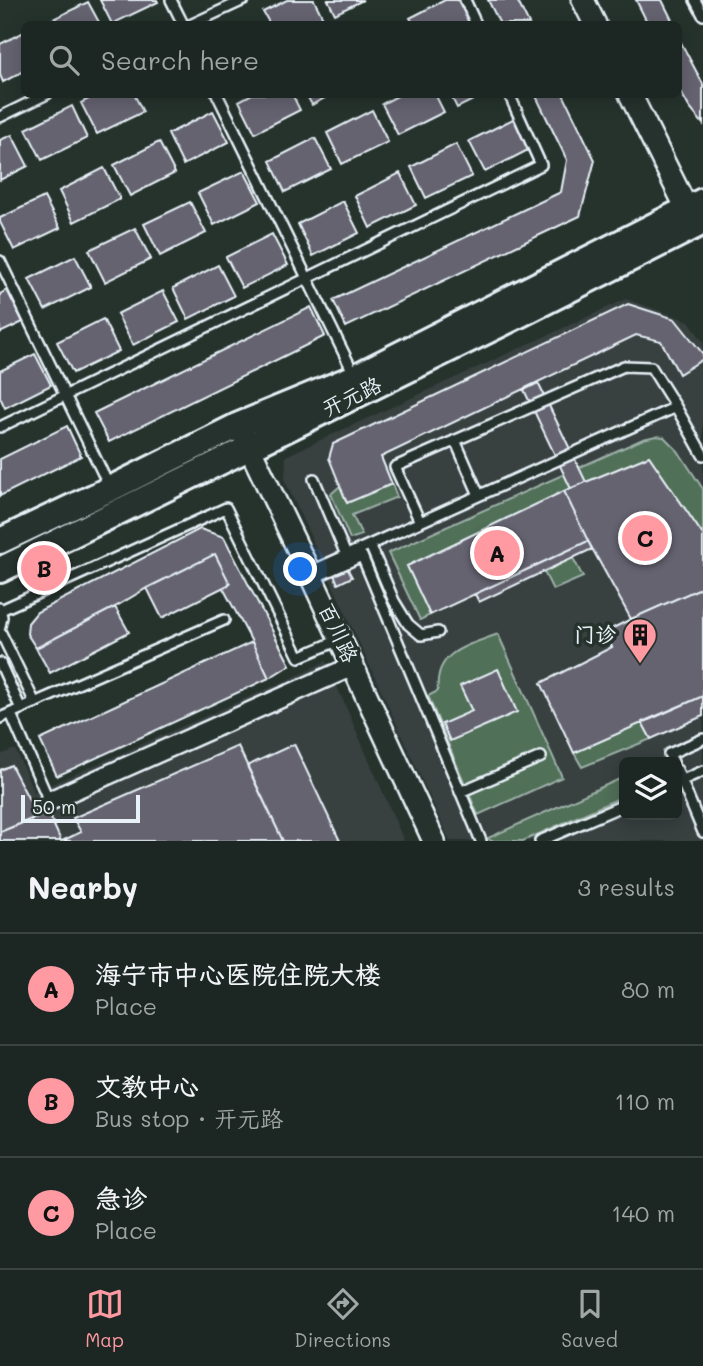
<!DOCTYPE html>
<meta charset="utf-8">
<style>
:root{--surface:#1c2622;--page:#252e2a;--text:#f1f3f6;--muted:#a0a5a5;--line:#3a4340;--accent:#ff9aa2}
body{margin:0;font-family:Mali,"LXGW WenKai TC",sans-serif;background:var(--page);color:var(--text)}
.controls{position:absolute;right:21px;bottom:21px;display:grid;overflow:hidden;border-radius:10px;box-shadow:0 4px 18px #0003}
.controls button{width:63px;height:63px;display:grid;place-items:center;padding:0;border:0;border-bottom:2px solid var(--line);background:var(--surface);color:var(--text);font:35px sans-serif}
.scale{position:absolute;left:21px;bottom:18px;width:119px;box-sizing:border-box;padding-left:7px;border:4px solid #e8f1f8;border-top:0;font-size:19px;line-height:24px;white-space:nowrap;color:#e8f1f8;-webkit-text-stroke:5px #26332d;paint-order:stroke}
.you{position:absolute;left:301px;top:570px;width:24px;height:24px;margin:-18px;border:5px solid #fff;border-radius:50%;background:#1a73e8;box-shadow:0 0 0 10px #1a73e833}
.badge{display:grid;place-items:center;width:46px;height:46px;border-radius:50%;background:var(--accent);color:#111;font-size:23px;font-weight:700}
.pin{position:absolute;translate:-50% -50%;border:4px solid #fff;box-shadow:0 2px 7px #0006}
.list{margin:0;padding:0;list-style:none}
h2{display:flex;justify-content:space-between;align-items:center;height:91px;margin:0;padding:0 28px;font-size:30px}
h2 small{font-size:23px;font-weight:400;color:var(--muted)}
.list li{display:grid;grid-template-columns:46px 1fr auto;gap:21px;align-items:center;box-sizing:border-box;height:112px;padding:0 28px;border-top:2px solid var(--line)}
.list b{display:block;font-size:26px;white-space:nowrap}
.list p{margin:0;font-size:23px;white-space:nowrap;color:var(--muted)}
.list em{font-size:23px;font-style:normal;color:var(--muted)}
.icon{flex:none;width:38px;height:38px;fill:none;stroke:currentColor;stroke-width:2;stroke-linecap:round;stroke-linejoin:round}
.map{position:relative;flex:none;width:703px;height:841px;overflow:hidden}
.search{position:absolute;background:var(--surface);box-shadow:0 4px 18px #0003;left:21px;right:21px;top:21px;height:77px;display:flex;align-items:center;gap:18px;box-sizing:border-box;padding:0 24px;border-radius:10px;color:var(--muted);font-size:26px}
.sheet{height:427px;background:var(--surface)}
nav{display:flex;justify-content:space-around;align-items:center;box-sizing:border-box;height:98px;border-top:2px solid var(--line);background:var(--surface);font-size:19px;color:var(--muted)}
nav a{display:grid;justify-items:center;gap:4px}
nav .on{color:var(--accent)}
.map>svg:first-child{display:block}
.built{fill:#394141;fill-rule:evenodd}
.green{fill:#516f58;stroke:#9cb0a8;stroke-width:2}
.building{fill:#65636f;stroke:#e8f1f8;stroke-width:2}
.lines{fill:none;stroke-linecap:round;stroke-linejoin:round}
.service-casing{stroke:#e8f1f8;stroke-width:14}
.minor-casing{stroke:#e8f1f8;stroke-width:23}
.tertiary-casing{stroke:#e8f1f8;stroke-width:26}
.secondary-casing{stroke:#e8f1f8;stroke-width:30}
.service{stroke:#26332d;stroke-width:9}
.minor{stroke:#26332d;stroke-width:18}
.tertiary{stroke:#26332d;stroke-width:21}
.secondary{stroke:#26332d;stroke-width:24}
.labels{text-anchor:middle;stroke-width:7;stroke-linejoin:round;paint-order:stroke}
.street-label{font-size:21px;fill:#e8f1f8;stroke:#26332d}
.poi-label{font-size:21px;font-weight:bold;fill:#e8f1f8;stroke:#26332d;text-anchor:end}
</style>
<div class="map">
<svg width="703" height="841" viewBox="0 0 703 841">
<rect width="100%" height="100%" fill="#26332d"/>
<filter id="ink" filterUnits="userSpaceOnUse"><feTurbulence type="fractalNoise" baseFrequency=".0143" numOctaves="2"/><feDisplacementMap in="SourceGraphic" scale="14" xChannelSelector="R" yChannelSelector="G"/><feConvolveMatrix kernelMatrix="1 2 1 2 8 2 1 2 1" color-interpolation-filters="sRGB"/></filter>
<g filter="url(#ink)">
<path class="built" d="M626,299L689,321L703,342V841H450L285,481L286,456ZM624,762H677V815H624Z
M326,661L404,841H0V755L15,749L34,792L301,674Z"/>
<path class="green" d="M656,436L664,437L678,451L703,489V535L649,456L564,491L407,566L430,615L420,620L388,553L643,439Z
M392,484L397,497L352,515L362,535L350,539L331,494L340,486L347,503Z
M573,558L583,577L553,590L544,572Z
M498,634L562,777L478,815L428,696L438,691C434,651 467,646 498,634Z
M642,722L651,739L582,767L574,753Z
M624,777V796L523,841H491L488,838Z"/>
<path class="building" d="M100,0H157L158,2L112,24Z
M287,0H314L324,20L316,24H270L263,12Z
M328,0H363L335,14Z
M445,0H458L471,24H414L410,18Z
M488,0H517L529,24H500Z
M636,0H662L672,20L662,24H648Z
M88,2L100,24H43Z
M24,32V71L3,82L0,75V44Z
M678,37L703,84V124L689,107L678,87Z
M98,94H134L143,112L97,134L81,103Z
M252,94H292L300,110L255,133L239,101Z
M306,94H332L312,105Z
M401,94H435L444,112L398,135L382,104Z
M450,94H485L457,108Z
M535,94H563L595,160L580,216L346,327L333,300L561,192L567,160Z
M72,106L87,138L42,160L26,129Z
M372,110L388,142L342,164L327,133Z
M213,111L229,142L183,165L168,134Z
M515,118L530,149L485,172L469,141Z
M12,135L28,166L0,180V140Z
M315,138L331,169L285,192L270,161Z
M159,142L175,173L130,196L114,165Z
M456,144L472,176L426,198L411,167Z
M104,168L120,199L74,222L59,191Z
M244,171L260,202L214,225L198,193Z
M400,173L416,205L370,228L355,196Z
M44,197L60,228L14,250L0,222V218Z
M343,201L359,233L313,256L298,224Z
M190,202L206,233L160,256L144,224Z
M135,228L151,259L105,282L89,250Z
M272,234L288,265L242,288L226,257Z
M75,256L91,287L45,310L29,279Z
M218,265L234,296L188,319L173,288Z
M7,290L23,322L0,333V294Z
M163,291L179,322L133,345L117,314Z
M628,304L675,319L703,354V359L679,374L661,341L636,335L381,457L392,484L347,503L329,458L333,444Z
M311,307L325,336L109,442L94,413Z
M103,319L119,351L73,373L57,342Z
M35,354L51,385L5,408L0,397V371Z
M538,383L586,482L571,489L524,390Z
M67,426L81,456L0,496V459Z
M649,456L703,535V587L631,619L588,541L564,491Z
M564,491L588,541L430,615L407,566Z
M200,529L224,537L290,665L269,678L252,642L223,588L230,584L215,554L147,588L115,607L36,648L27,634L28,623L37,612Z
M588,541L592,549L479,602L475,594Z
M215,554L230,584L162,618L147,588Z
M346,566L352,577L338,584L333,572Z
M703,587V696L574,753L541,683L612,647L605,632L631,619Z
M115,607L129,632L50,673L36,648Z
M252,642L269,678L57,776L40,740Z
M498,669L517,712L450,741L442,724L472,711L460,686Z
M703,696V716L651,739L642,722Z
M294,744L340,841H283L247,766Z
M238,746L283,841H62L81,832L73,818Z
M11,765L38,817L0,832V770Z
M48,812L61,841H0V832Z"/>
<g class="lines">
<g class="service-casing">
<path id="service" d="M171,0L183,24
M465,0L476,24
M695,0L703,15
M192,24L244,0
M217,94L355,376
M0,117L47,94
M0,261L109,486
M0,427L541,165L509,94
M455,440L479,495
M314,479L346,555
M420,522L395,467L624,366L651,367L676,407
M370,545L394,601L408,624L421,635L438,632
M309,572L676,407L703,455
M312,579L362,556L481,841
M0,608L2,617L0,626
M1,610L226,508L299,657L339,640
M0,631L35,703
M0,663L21,709
M11,714L49,801
M0,718L224,620
M673,762L669,754L703,739
M677,770L703,832
M678,782L703,771
M460,792L541,757
M540,841L624,805"/>
</g>
<g class="minor-casing">
<path id="minor" d="M49,801L353,666"/>
</g>
<g class="tertiary-casing">
<path id="tertiary" d="M583,0L595,24
M630,94L687,209L696,222
M243,434L309,572L434,841"/>
</g>
<g class="secondary-casing">
<path id="secondary" d="M0,541L110,489L239,425L355,377L703,201
M0,570L511,319L703,222"/>
</g>
<use href="#service" class="service"/>
<use href="#minor" class="minor"/>
<use href="#tertiary" class="tertiary"/>
<use href="#secondary" class="secondary"/>
</g>
</g>
<defs>
<g id="building-pin" transform="scale(1.75)"><path d="M0 17L-7.5 6A9.5 9.5 0 1 1 7.5 6Z" fill="#ff9aa2" stroke="#26332d"/><path d="M-4-6H4V6H1V3H-1V6H-4ZM-2.5-4.3h1.7v1.8h-1.7ZM.8-4.3h1.7v1.8H.8ZM-2.5-1h1.7V.8h-1.7ZM.8-1h1.7V.8H.8Z" fill="#111"/></g>
</defs>
<g fill-rule="evenodd">
<use href="#building-pin" x="640" y="635"/>
</g>
<g class="labels">
<g class="street-label">
<text transform="translate(352 397) rotate(-26)" y="7">开元路</text>
<text transform="translate(338 633) rotate(65)" y="7">百川路</text>
</g>
<g class="poi-label">
<text x="616" y="642">门诊</text>
</g>
</g>
</svg>
<div class="controls">
<button><svg class="icon" aria-label="layers" viewBox="0 0 24 24"><path d="M12 4l9 5-9 5-9-5zM3 14l9 5 9-5"/></svg></button>
</div>
<div class="scale">50 m</div>
<div class="you"></div>
<div class="pin badge" style="left:497px;top:553px">A</div>
<div class="pin badge" style="left:44px;top:568px">B</div>
<div class="pin badge" style="left:645px;top:538px">C</div>
<div class="search"><svg class="icon" aria-label="search" viewBox="0 0 24 24"><circle cx="10" cy="10" r="6"/><path d="M15 15l6 6"/></svg>Search here</div>
</div>
<section class="sheet">
<h2>Nearby<small>3 results</small></h2>
<ul class="list">
<li><span class="badge">A</span><div><b>海宁市中心医院住院大楼</b><p>Place</p></div><em>80 m</em></li>
<li><span class="badge">B</span><div><b>文教中心</b><p>Bus stop · 开元路</p></div><em>110 m</em></li>
<li><span class="badge">C</span><div><b>急诊</b><p>Place</p></div><em>140 m</em></li>
</ul>
</section>
<nav>
<a class="on"><svg class="icon" aria-label="map" viewBox="0 0 24 24"><path d="M3 6l6-2 6 2 6-2v14l-6 2-6-2-6 2zM9 4v14M15 6v14"/></svg>Map</a>
<a><svg class="icon" aria-label="directions" viewBox="0 0 24 24"><path d="M12 3l9 9-9 9-9-9zM9 14v-3h6M13 9l2 2-2 2"/></svg>Directions</a>
<a><svg class="icon" aria-label="saved" viewBox="0 0 24 24"><path d="M7 4h10v16l-5-4-5 4z"/></svg>Saved</a>
</nav>
